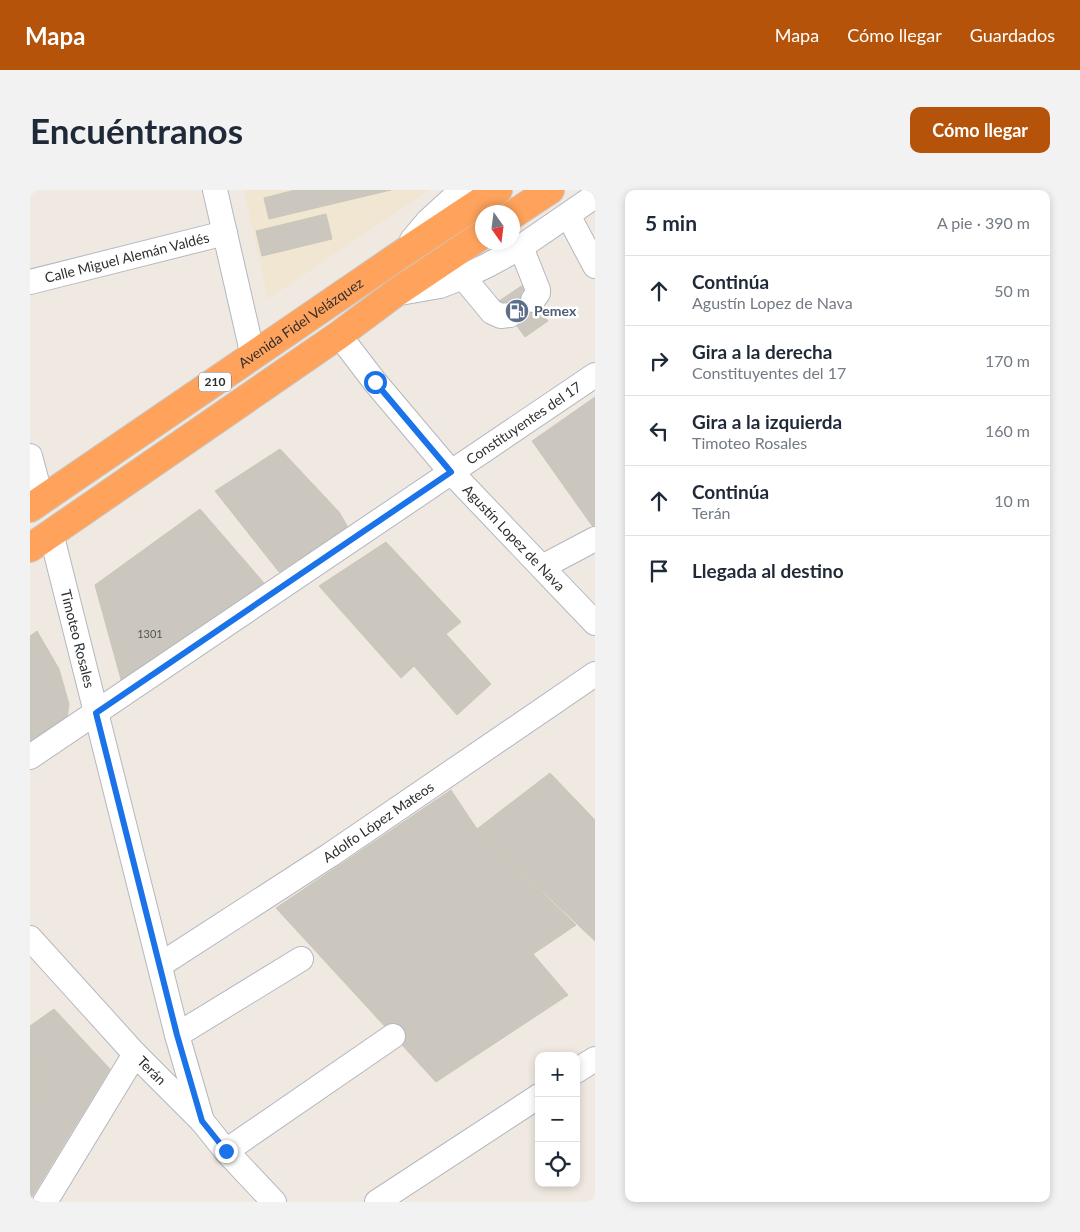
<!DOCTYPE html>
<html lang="es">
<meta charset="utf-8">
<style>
:root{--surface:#fff;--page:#f2f2f3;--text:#1f2937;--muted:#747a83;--line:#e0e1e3;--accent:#b45309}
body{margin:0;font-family:Lato,sans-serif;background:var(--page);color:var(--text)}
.controls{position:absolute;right:15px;bottom:15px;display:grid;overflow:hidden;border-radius:10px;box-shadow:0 2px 8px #0003}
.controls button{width:45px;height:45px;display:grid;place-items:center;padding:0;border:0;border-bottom:1px solid var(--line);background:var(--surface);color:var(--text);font:25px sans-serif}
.compass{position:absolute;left:445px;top:15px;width:45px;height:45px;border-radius:50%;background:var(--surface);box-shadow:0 2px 8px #0003;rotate:166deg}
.stop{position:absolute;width:15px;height:15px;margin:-11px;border:4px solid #1a73e8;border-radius:50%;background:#fff}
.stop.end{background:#1a73e8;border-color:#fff;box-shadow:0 1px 5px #0008}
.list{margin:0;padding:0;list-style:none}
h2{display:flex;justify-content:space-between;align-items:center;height:65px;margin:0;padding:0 20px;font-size:21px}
h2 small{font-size:16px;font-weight:400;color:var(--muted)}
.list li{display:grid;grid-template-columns:32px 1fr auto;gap:15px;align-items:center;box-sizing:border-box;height:70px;padding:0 20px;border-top:1px solid var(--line)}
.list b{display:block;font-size:19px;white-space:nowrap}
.list p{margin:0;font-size:16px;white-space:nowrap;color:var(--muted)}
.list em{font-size:16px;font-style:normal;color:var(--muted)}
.icon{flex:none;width:28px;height:28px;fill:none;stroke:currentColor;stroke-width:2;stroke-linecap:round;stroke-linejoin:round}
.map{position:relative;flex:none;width:565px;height:1012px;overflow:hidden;border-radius:10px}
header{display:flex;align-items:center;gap:30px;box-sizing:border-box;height:70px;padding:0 25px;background:var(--accent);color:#fff}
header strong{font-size:24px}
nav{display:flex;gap:28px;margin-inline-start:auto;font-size:18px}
.intro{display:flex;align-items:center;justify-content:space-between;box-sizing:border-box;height:120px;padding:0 30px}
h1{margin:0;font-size:35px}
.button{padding:12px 22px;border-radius:10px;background:var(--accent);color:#fff;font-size:18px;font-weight:700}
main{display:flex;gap:30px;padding:0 30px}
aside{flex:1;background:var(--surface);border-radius:10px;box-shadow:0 2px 8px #0003}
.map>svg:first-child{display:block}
.education{fill:#f0e6d1}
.building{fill:#cbc7bf;stroke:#cbc5ba}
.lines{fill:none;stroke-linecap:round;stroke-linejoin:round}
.minor-casing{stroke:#b4b7c1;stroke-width:26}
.highway-casing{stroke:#c9c9c9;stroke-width:30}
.minor{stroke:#fff;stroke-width:24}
.highway{stroke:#ffa35c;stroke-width:28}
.route{stroke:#1a73e8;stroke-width:6}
.labels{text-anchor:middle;stroke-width:5;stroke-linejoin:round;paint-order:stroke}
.number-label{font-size:11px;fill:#555452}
.shield{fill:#fff;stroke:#6d6d6d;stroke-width:1}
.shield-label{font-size:12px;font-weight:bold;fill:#2e2e2e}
.street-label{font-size:14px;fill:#2e2e2e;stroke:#fff}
.service-label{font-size:14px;font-weight:bold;fill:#4e5e75;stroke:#fff;text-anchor:start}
</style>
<header>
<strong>Mapa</strong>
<nav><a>Mapa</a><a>Cómo llegar</a><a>Guardados</a></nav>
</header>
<div class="intro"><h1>Encuéntranos</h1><a class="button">Cómo llegar</a></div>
<main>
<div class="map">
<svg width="565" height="1012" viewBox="0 0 565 1012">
<rect width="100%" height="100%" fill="#efe9e1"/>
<path class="education" d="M214,0H399L238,109Z"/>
<path class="building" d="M265,0H361L239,29L234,8Z
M296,24L302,49L232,66L226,41Z
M493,95L518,131L495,147L469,111Z
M565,207V336L563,337L502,251Z
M250,259L309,322L319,339L249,382L185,301Z
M170,319L234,393L92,493L65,395Z
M356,352L431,432L416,444L461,494L427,525L384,476L371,488L289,396Z
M7,441L29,479L39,514L37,528L0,552V446Z
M520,583L565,630V751L447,639Z
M421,600L447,639L546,735L503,764L538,805L406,892L246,718Z
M24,819L80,879L0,1010V913L20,880L0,868V836Z
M0,868L20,880L0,913Z"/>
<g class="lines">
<g class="minor-casing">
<g id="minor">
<path d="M185,0L223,166"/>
<path d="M538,25L565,76"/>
<path d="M382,50L398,31L432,0"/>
<path d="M491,57L508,100V103L503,110"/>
<path d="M433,87L462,122L471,126L480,125"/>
<path id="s1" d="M0,92L195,43"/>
<path d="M364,104L410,96L433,87L458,75L491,57L565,6"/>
<path id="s2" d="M309,145L345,192L421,282L565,433"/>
<path d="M0,266L12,311"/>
<path id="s3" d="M21,343L147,845L172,931"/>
<path d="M512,377L565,349"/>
<path id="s4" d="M0,567L565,185"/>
<path id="s5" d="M0,748L105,864L172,931L196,961L244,1012"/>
<path id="s6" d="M130,775L300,665L565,484"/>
<path d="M147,845L271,769"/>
<path d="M546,881L565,869"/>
<path d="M196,961L363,846"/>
<path d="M15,1012L105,864"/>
<path d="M347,1012L509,906"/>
</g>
</g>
<g class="highway-casing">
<g id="highway">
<path d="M482,25L520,0"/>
<path id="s7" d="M0,318L370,65L468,0"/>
<path d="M0,358L309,145L364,104L452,45"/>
</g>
</g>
<use href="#minor" class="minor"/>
<use href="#highway" class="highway"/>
</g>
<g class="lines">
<path class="route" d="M196,961L172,931L147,845L66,523L421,282L345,192"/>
</g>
<defs>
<g id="fuel-disc" transform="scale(1.25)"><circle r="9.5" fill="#5c6f8a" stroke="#fff"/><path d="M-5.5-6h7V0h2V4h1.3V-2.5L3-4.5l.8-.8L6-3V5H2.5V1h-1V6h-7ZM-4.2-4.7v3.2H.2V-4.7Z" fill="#fff"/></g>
</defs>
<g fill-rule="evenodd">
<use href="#fuel-disc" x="487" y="121"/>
</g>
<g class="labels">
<g class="number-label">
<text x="120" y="448">1301</text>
</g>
<rect class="shield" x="169" y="182.5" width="32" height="19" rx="4"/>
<g class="shield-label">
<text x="185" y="196">210</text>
</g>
<g class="street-label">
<text dy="5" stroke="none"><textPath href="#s1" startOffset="100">Calle Miguel Alemán Valdés</textPath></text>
<text dy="5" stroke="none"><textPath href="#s7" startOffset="328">Avenida Fidel Velázquez</textPath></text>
<text dy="5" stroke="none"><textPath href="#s4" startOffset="596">Constituyentes del 17</textPath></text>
<text dy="5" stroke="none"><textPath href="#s2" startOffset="268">Agustín Lopez de Nava</textPath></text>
<text dy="5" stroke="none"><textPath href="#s3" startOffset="109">Timoteo Rosales</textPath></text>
<text dy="5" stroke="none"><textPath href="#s6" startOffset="261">Adolfo López Mateos</textPath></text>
<text dy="5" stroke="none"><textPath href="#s5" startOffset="180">Terán</textPath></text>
</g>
<g class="service-label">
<text x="504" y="126">Pemex</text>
</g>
</g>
</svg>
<div class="controls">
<button>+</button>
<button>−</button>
<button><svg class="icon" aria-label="locate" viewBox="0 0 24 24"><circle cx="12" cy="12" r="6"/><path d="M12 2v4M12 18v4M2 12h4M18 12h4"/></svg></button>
</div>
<svg class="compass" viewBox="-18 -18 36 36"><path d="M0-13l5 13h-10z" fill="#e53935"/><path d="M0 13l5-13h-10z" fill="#747a83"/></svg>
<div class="stop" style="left:345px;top:192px"></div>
<div class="stop end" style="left:196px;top:961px"></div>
</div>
<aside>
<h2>5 min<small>A pie · 390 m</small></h2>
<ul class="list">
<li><svg class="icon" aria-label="ahead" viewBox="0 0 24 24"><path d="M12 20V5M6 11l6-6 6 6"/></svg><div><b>Continúa</b><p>Agustín Lopez de Nava</p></div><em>50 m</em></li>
<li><svg class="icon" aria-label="right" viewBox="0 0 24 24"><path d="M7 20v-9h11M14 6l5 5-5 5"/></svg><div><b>Gira a la derecha</b><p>Constituyentes del 17</p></div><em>170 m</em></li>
<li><svg class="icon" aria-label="left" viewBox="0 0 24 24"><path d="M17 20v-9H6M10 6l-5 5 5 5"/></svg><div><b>Gira a la izquierda</b><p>Timoteo Rosales</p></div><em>160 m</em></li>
<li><svg class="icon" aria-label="ahead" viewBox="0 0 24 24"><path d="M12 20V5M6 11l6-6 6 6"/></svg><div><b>Continúa</b><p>Terán</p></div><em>10 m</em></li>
<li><svg class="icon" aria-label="arrive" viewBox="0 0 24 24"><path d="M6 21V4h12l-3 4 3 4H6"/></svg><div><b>Llegada al destino</b></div></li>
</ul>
</aside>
</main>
